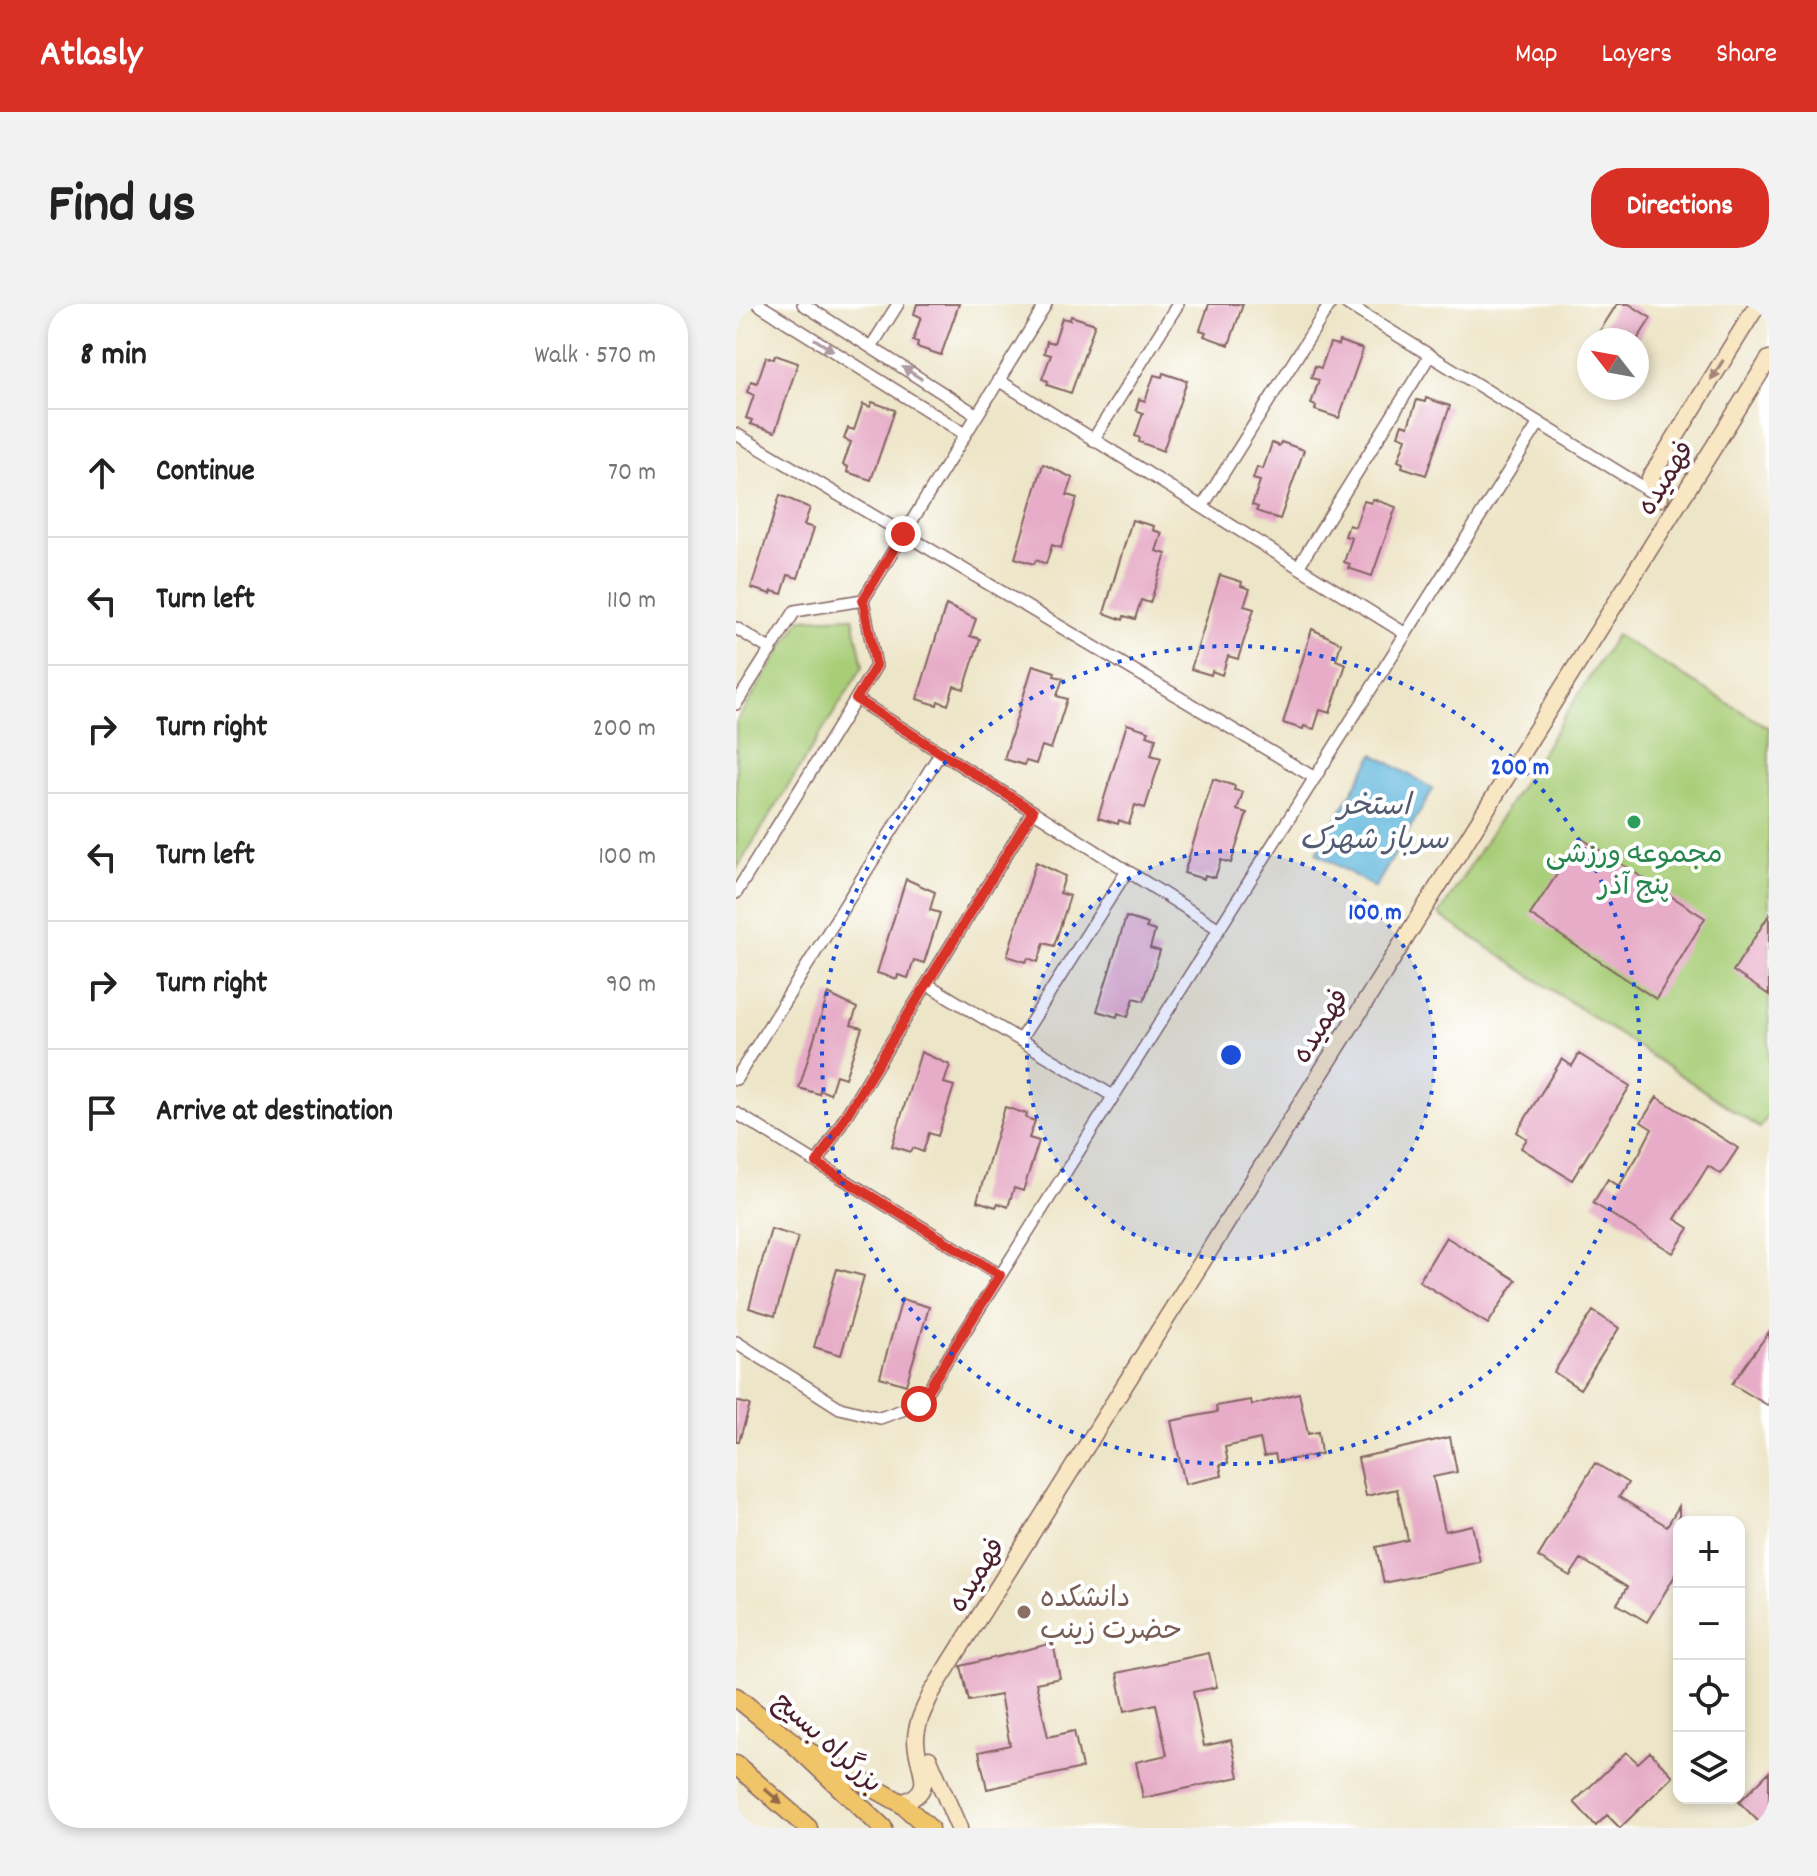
<!DOCTYPE html>
<meta charset="utf-8">
<style>
:root{--surface:#fff;--page:#f2f2f2;--text:#222;--muted:#767676;--line:#e0e0e0;--accent:#d93025}
body{margin:0;font-family:Dekko,"Playpen Sans Arabic",sans-serif;background:var(--page);color:var(--text)}
.controls{position:absolute;right:24px;bottom:24px;display:grid;overflow:hidden;border-radius:16px;box-shadow:0 4px 12px #0003}
.controls button{width:72px;height:72px;display:grid;place-items:center;padding:0;border:0;border-bottom:2px solid var(--line);background:var(--surface);color:var(--text);font:40px sans-serif}
.compass{position:absolute;left:841px;top:24px;width:72px;height:72px;border-radius:50%;background:var(--surface);box-shadow:0 4px 12px #0003;rotate:301deg}
.stop{position:absolute;width:24px;height:24px;margin:-18px;border:6px solid #d93025;border-radius:50%;background:#fff}
.stop.end{background:#d93025;border-color:#fff;box-shadow:0 2px 8px #0008}
.list{margin:0;padding:0;list-style:none}
h2{display:flex;justify-content:space-between;align-items:center;height:104px;margin:0;padding:0 32px;font-size:34px}
h2 small{font-size:26px;font-weight:400;color:var(--muted)}
.list li{display:grid;grid-template-columns:52px 1fr auto;gap:24px;align-items:center;box-sizing:border-box;height:128px;padding:0 32px;border-top:2px solid var(--line)}
.list b{display:block;font-size:30px;white-space:nowrap}
.list em{font-size:26px;font-style:normal;color:var(--muted)}
.icon{flex:none;width:44px;height:44px;fill:none;stroke:currentColor;stroke-width:2;stroke-linecap:round;stroke-linejoin:round}
.map{position:relative;flex:none;width:1033px;height:1524px;overflow:hidden;border-radius:32px}
header{display:flex;align-items:center;gap:48px;box-sizing:border-box;height:112px;padding:0 40px;background:var(--accent);color:#fff}
header strong{font-size:38px}
nav{display:flex;gap:44px;margin-inline-start:auto;font-size:28px}
.intro{display:flex;align-items:center;justify-content:space-between;box-sizing:border-box;height:192px;padding:0 48px}
h1{margin:0;font-size:56px}
.button{padding:20px 36px;border-radius:32px;background:var(--accent);color:#fff;font-size:28px;font-weight:700}
main{display:flex;gap:48px;padding:0 48px}
aside{flex:1;background:var(--surface);border-radius:32px;box-shadow:0 4px 12px #0003}
.map>svg:first-child{display:block}
.green{fill:#a8cd77;stroke:#797651;stroke-width:2}
.water{fill:#60b7dd;stroke:#556b84;stroke-width:2}
.building{fill:#e7adc8}
.lines{fill:none;stroke-linecap:round;stroke-linejoin:round}
.minor-casing{stroke:#836462;stroke-width:14}
.secondary-casing{stroke:#836462;stroke-width:19}
.primary-casing{stroke:#836462;stroke-width:21}
.trunk-casing{stroke:#836462;stroke-width:21}
.minor{stroke:#fff;stroke-width:11}
.secondary{stroke:#f9e7c3;stroke-width:16}
.primary{stroke:#f0c469;stroke-width:18}
.trunk{stroke:#f0c469;stroke-width:18}
.oneway{fill:#ae9aa0}
.oneway2{fill:#a28377}
.oneway3{fill:#956947}
.route{stroke:#d93025;stroke-width:10}
.ring{fill:none;stroke:#1d4ed8;stroke-width:4;stroke-dasharray:4 8}
.leisure-dot{fill:#2e9e5b;stroke:#fff;stroke-width:3}
.education-dot{fill:#8d6e63;stroke:#fff;stroke-width:3}
.labels{text-anchor:middle;stroke-width:8;stroke-linejoin:round;paint-order:stroke}
.street-label{font-size:28px;fill:#4a1f2b;stroke:#fff}
.leisure-label{font-size:28px;fill:#27864d;stroke:#fff}
.education-label{font-size:28px;fill:#785e54;stroke:#fff;text-anchor:start}
.water-label{font-size:30px;font-style:italic;fill:#535c72;stroke:#fff}
.centre{fill:#1d4ed8;stroke:#fff;stroke-width:4}
.ring-label{font-size:24px;text-anchor:middle;font-weight:bold;fill:#1d4ed8;stroke:#fff;stroke-width:8;stroke-linejoin:round;paint-order:stroke}
</style>
<header>
<strong>Atlasly</strong>
<nav><a>Map</a><a>Layers</a><a>Share</a></nav>
</header>
<div class="intro"><h1>Find us</h1><a class="button">Directions</a></div>
<main>
<aside>
<h2>8 min<small>Walk · 570 m</small></h2>
<ul class="list">
<li><svg class="icon" aria-label="ahead" viewBox="0 0 24 24"><path d="M12 20V5M6 11l6-6 6 6"/></svg><div><b>Continue</b></div><em>70 m</em></li>
<li><svg class="icon" aria-label="left" viewBox="0 0 24 24"><path d="M17 20v-9H6M10 6l-5 5 5 5"/></svg><div><b>Turn left</b></div><em>110 m</em></li>
<li><svg class="icon" aria-label="right" viewBox="0 0 24 24"><path d="M7 20v-9h11M14 6l5 5-5 5"/></svg><div><b>Turn right</b></div><em>200 m</em></li>
<li><svg class="icon" aria-label="left" viewBox="0 0 24 24"><path d="M17 20v-9H6M10 6l-5 5 5 5"/></svg><div><b>Turn left</b></div><em>100 m</em></li>
<li><svg class="icon" aria-label="right" viewBox="0 0 24 24"><path d="M7 20v-9h11M14 6l5 5-5 5"/></svg><div><b>Turn right</b></div><em>90 m</em></li>
<li><svg class="icon" aria-label="arrive" viewBox="0 0 24 24"><path d="M6 21V4h12l-3 4 3 4H6"/></svg><div><b>Arrive at destination</b></div></li>
</ul>
</aside>
<div class="map">
<svg width="1033" height="1524" viewBox="0 0 1033 1524">
<rect width="100%" height="100%" fill="#fff"/>
<filter id="ink" filterUnits="userSpaceOnUse"><feTurbulence type="fractalNoise" baseFrequency=".0125" numOctaves="2"/><feDisplacementMap in="SourceGraphic" scale="16" xChannelSelector="R" yChannelSelector="G"/><feConvolveMatrix kernelMatrix="1 2 1 2 8 2 1 2 1" color-interpolation-filters="sRGB"/></filter>
<filter id="wash" filterUnits="userSpaceOnUse"><feTurbulence type="fractalNoise" baseFrequency=".006" numOctaves="4" result="noise"/><feDisplacementMap in="SourceGraphic" scale="32" xChannelSelector="R" yChannelSelector="G"/><feGaussianBlur stdDeviation="1.8" result="paint"/><feColorMatrix in="noise" values="0 0 0 0 0 0 0 0 0 0 0 0 0 0 0 0 0 1.4 0 .05"/><feComposite in="paint" operator="in"/></filter>
<g filter="url(#wash)">
<rect width="100%" height="100%" fill="#ede5c7"/>
<path class="green" d="M117,313L127,362L0,566V418L65,315Z
M880,331L1033,424V810L1024,824L703,611Z"/>
<path class="water" d="M638,450L697,485L639,584L580,549Z"/>
<g id="blocks">
<path class="building" d="M181,0H223L205,51L181,43L182,38L177,37L185,13L178,10Z
M473,0H507L493,41L468,32L470,28L464,26Z
M881,0H893L915,14L901,36H858Z
M335,12L359,20L335,89L311,81L312,77L306,75L315,51L308,49L311,37L318,39L326,14L334,16Z
M603,37L627,45L603,114L579,106L580,102L575,100L583,76L575,74L579,62L585,64L594,39L602,41Z
M39,51L62,59L39,128L14,120L16,116L10,114L18,91L11,88L15,77L21,79L30,53L38,55Z
M427,69L451,77L427,147L403,138L404,134L399,132L407,109L400,106L403,95L409,97L418,71L426,73Z
M690,94L714,102L690,171L666,163L667,159L662,157L670,134L662,131L666,120L672,122L681,96L689,98Z
M136,98L159,106L135,176L111,168L112,163L107,161L115,138L108,135L112,124L118,126L127,100L134,103Z
M545,138L568,146L544,215L520,207L522,203L516,201L524,177L517,175L521,163L527,165L536,139L543,142Z
M307,160L337,174L331,191L341,194L325,244L316,241L310,260L300,256L298,260L279,254Z
M44,191L74,204L68,221L78,224L62,274L52,271L46,290L36,287L35,290L15,284Z
M637,195L660,203L636,272L612,264L614,260L608,258L616,234L609,232L613,221L619,223L628,197L635,199Z
M396,216L418,222L417,226L426,229L420,247L430,250L414,299L405,296L399,315L388,312L387,316L368,309Z
M484,271L506,278L505,282L514,285L508,302L518,305L502,355L492,352L486,371L476,367L475,371L455,365Z
M210,301L240,315L234,332L244,335L228,385L218,382L212,401L202,397L201,401L181,395Z
M576,325L605,339L600,356L610,360L594,409L584,406L578,425L568,422L567,425L547,419Z
M297,361L319,368L318,372L327,374L321,392L331,395L315,445L306,442L300,460L290,457L288,461L268,455Z
M391,420L413,427L411,431L420,434L415,451L425,454L409,504L399,501L393,520L383,516L382,520L362,514Z
M477,475L499,482L498,486L507,488L501,506L511,509L495,559L485,556L479,574L469,571L468,575L448,569Z
M845,534L969,614L920,695L794,611Z
M300,558L329,572L324,589L334,592L318,642L308,639L302,658L292,654L290,658L271,652Z
M170,575L199,588L194,606L204,609L188,659L178,656L172,674L162,671L161,675L141,669Z
M1033,611V691L997,667Z
M390,613L412,620L410,624L419,627L414,644L424,647L408,697L398,694L392,713L382,709L381,713L361,707Z
M92,690L121,704L115,721L126,724L109,774L100,771L94,790L84,786L83,790L63,784Z
M185,748L214,761L208,779L218,782L202,832L193,829L187,848L177,844L175,848L156,842Z
M843,750L894,782L836,876L785,844L791,835L781,828L826,755L836,762Z
M921,793L1002,844L985,870L972,862L939,915L953,924L937,949L857,899L872,875L883,882L903,850L916,825L905,818Z
M269,803L291,810L290,814L299,817L293,834L303,837L287,887L278,884L272,903L262,899L260,903L241,897Z
M35,925L62,933L39,1012L13,1004Z
M710,933L780,976L752,1020L683,977Z
M101,965L128,972L105,1051L78,1043Z
M166,995L193,1003L170,1081L144,1073Z
M857,1007L883,1024L844,1085L818,1068Z
M1033,1028V1102L996,1080Z
M563,1089L572,1130L582,1128L585,1150L541,1158L539,1150L528,1152L524,1135L489,1143L492,1159L484,1161L486,1172L449,1180L435,1117L481,1108L480,1102L515,1096L516,1101Z
M0,1097L14,1101L3,1137H0Z
M714,1133L721,1168L697,1173L709,1227L736,1221L744,1258L648,1279L640,1243L672,1236L661,1185L630,1192L622,1154Z
M859,1159L892,1179L883,1193L931,1222L943,1202V1265L911,1318L881,1300L891,1283L845,1255L834,1272L802,1253Z
M317,1339L324,1374L300,1379L312,1433L338,1427L346,1464L251,1485L243,1448L274,1441L264,1391L233,1397L225,1362Z
M473,1349L481,1383L457,1388L468,1442L495,1436L503,1473L407,1494L400,1458L431,1451L420,1400L389,1407L381,1369Z
M890,1448L902,1459L914,1448L937,1472L884,1524L871,1511L860,1522L838,1498Z
M1033,1468V1524H1029L1003,1498Z"/>
</g>
</g>
<g filter="url(#ink)">
<use href="#blocks" fill-opacity="0" stroke="#836462" stroke-width="2"/>
<g class="lines">
<g class="minor-casing">
<path id="minor" d="M22,0L229,130
M67,0L241,111
M611,0L923,193
M135,43L162,0
M262,76L670,330
M0,130L579,474
M357,136L442,0
M466,203L594,0
M562,263L694,51
M0,324L35,346
M120,395L483,625
M0,400L59,307L127,296
M0,589L140,362L127,296L310,0
M191,680L377,792
M284,736L391,567
M0,775L205,448
M0,809L264,971
M81,859L297,507
M0,1038L104,1104L144,1114L183,1100L803,119"/>
</g>
<g class="secondary-casing">
<path id="secondary" d="M924,194L914,174L1022,0
M193,1455L223,1524
M165,1499C204,1486 180,1465 180,1436C180,1419 189,1403 196,1388L1033,55"/>
</g>
<g class="primary-casing">
<path id="primary" d="M71,1447L165,1499L193,1524"/>
</g>
<g class="trunk-casing">
<path id="trunk" d="M0,1393L56,1438L147,1524
M0,1461L72,1524"/>
</g>
<use href="#minor" class="minor"/>
<use href="#secondary" class="secondary"/>
<use href="#primary" class="primary"/>
<use href="#trunk" class="trunk"/>
</g>
<defs><path id="oneway-solid" d="M-6-.8H1V-3.2L6.5 0L1 3.2V.8H-6Z" transform="scale(2)"/></defs>
<g class="oneway">
<use href="#oneway-solid" transform="translate(88 41) rotate(32)"/>
<use href="#oneway-solid" transform="translate(176 69) rotate(-148)"/>
</g>
<use class="oneway2" href="#oneway-solid" transform="translate(981 66) rotate(122)"/>
<use class="oneway3" href="#oneway-solid" transform="translate(37 1492) rotate(40)"/>
</g>
<g class="lines" filter="url(#ink)">
<path class="route" d="M167,230L127,296L140,362L120,395L297,507L81,859L264,971L183,1100"/>
</g>
<circle cx="495" cy="751" r="204" fill="#1d4ed8" fill-opacity=".12"/>
<g class="ring">
<circle cx="495" cy="751" r="204"/>
<circle cx="495" cy="751" r="409"/>
</g>
<circle class="leisure-dot" cx="898" cy="518" r="8"/>
<circle class="education-dot" cx="288" cy="1308" r="8"/>
<g class="labels">
<g class="street-label">
<text transform="translate(928 173) rotate(-58)" y="10">فهمیده</text>
<text transform="translate(583 721) rotate(-58)" y="10">فهمیده</text>
<text transform="translate(239 1270) rotate(-58)" y="10">فهمیده</text>
<text transform="translate(93 1437) rotate(42)" y="10">بزرگراه بسیج</text>
</g>
<g class="leisure-label">
<text x="898" y="558">مجموعه ورزشی<tspan x="898" dy="32">پنج آذر</tspan></text>
</g>
<g class="education-label">
<text x="304" y="1302">دانشکده<tspan x="304" dy="32">حضرت زینب</tspan></text>
</g>
<g class="water-label">
<text x="638" y="510">استخر<tspan x="638" dy="34">سرباز شهرک</tspan></text>
</g>
</g>
<circle cx="495" cy="751" r="12" class="centre"/>
<g class="ring-label">
<text x="784" y="470">200 m</text>
<text x="639" y="615">100 m</text>
</g>
</svg>
<div class="controls">
<button>+</button>
<button>−</button>
<button><svg class="icon" aria-label="locate" viewBox="0 0 24 24"><circle cx="12" cy="12" r="6"/><path d="M12 2v4M12 18v4M2 12h4M18 12h4"/></svg></button>
<button><svg class="icon" aria-label="layers" viewBox="0 0 24 24"><path d="M12 4l9 5-9 5-9-5zM3 14l9 5 9-5"/></svg></button>
</div>
<svg class="compass" viewBox="-18 -18 36 36"><path d="M0-13l5 13h-10z" fill="#e53935"/><path d="M0 13l5-13h-10z" fill="#767676"/></svg>
<div class="stop" style="left:183px;top:1100px"></div>
<div class="stop end" style="left:167px;top:230px"></div>
</div>
</main>
